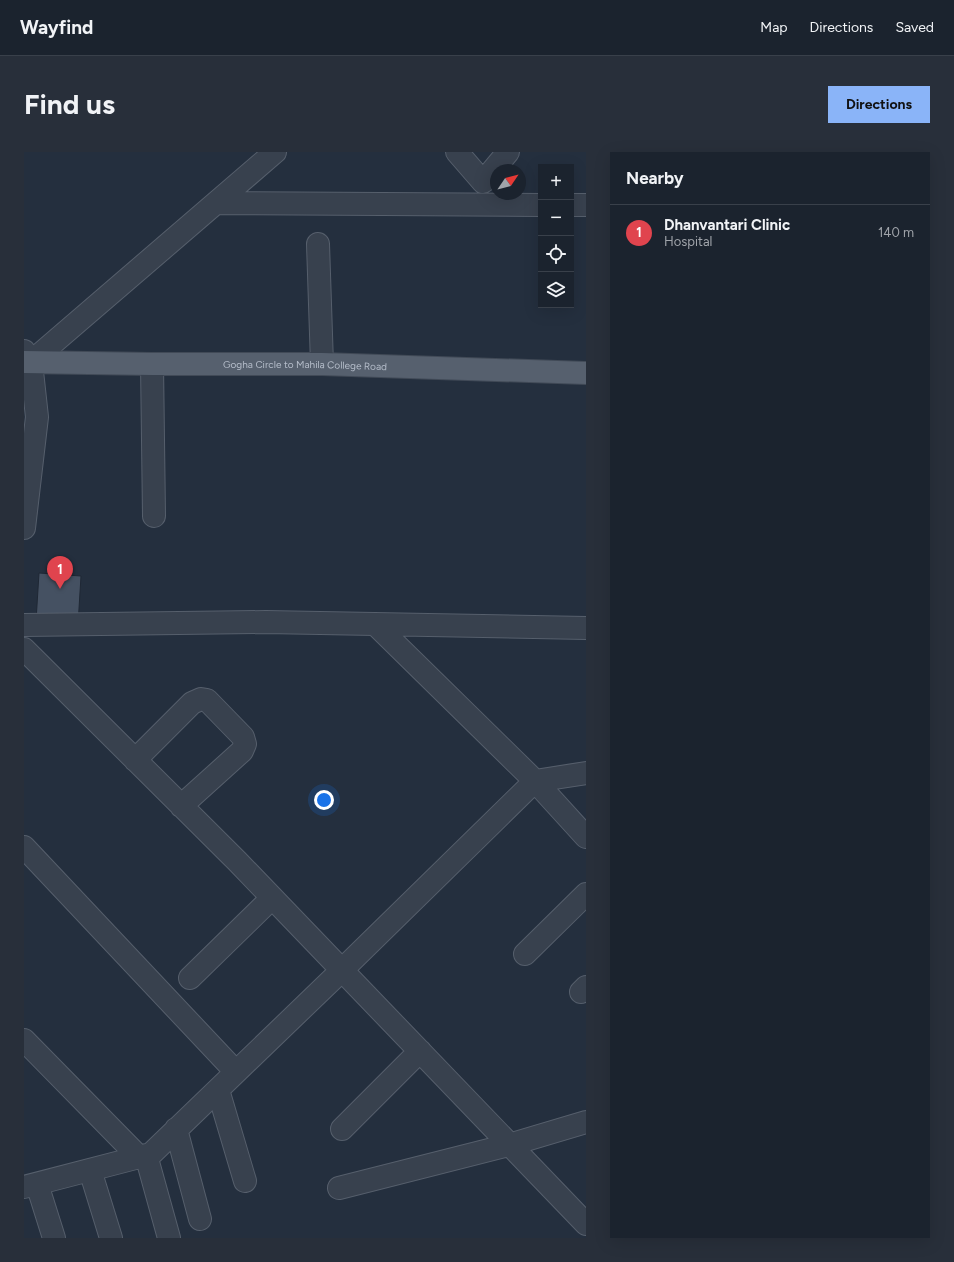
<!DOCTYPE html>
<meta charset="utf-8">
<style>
:root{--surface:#1b232e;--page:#282f3a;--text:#f1f3f6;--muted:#a0a4aa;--line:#39404a;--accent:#8ab4f8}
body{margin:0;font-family:Figtree,sans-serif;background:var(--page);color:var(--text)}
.controls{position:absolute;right:12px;top:12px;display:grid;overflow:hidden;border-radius:0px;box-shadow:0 4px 16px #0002}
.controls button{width:36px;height:36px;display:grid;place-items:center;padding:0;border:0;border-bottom:1px solid var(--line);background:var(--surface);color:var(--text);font:20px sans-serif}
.compass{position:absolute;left:466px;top:12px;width:36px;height:36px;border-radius:50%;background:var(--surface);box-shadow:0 4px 16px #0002;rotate:55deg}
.you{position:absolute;left:300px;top:648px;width:14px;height:14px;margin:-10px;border:3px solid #fff;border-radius:50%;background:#1a73e8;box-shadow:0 0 0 6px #1a73e833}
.badge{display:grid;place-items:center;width:26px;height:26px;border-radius:50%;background:var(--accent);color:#fff;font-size:13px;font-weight:700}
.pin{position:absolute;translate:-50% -33px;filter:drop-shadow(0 1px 2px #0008)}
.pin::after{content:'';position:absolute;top:21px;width:14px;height:12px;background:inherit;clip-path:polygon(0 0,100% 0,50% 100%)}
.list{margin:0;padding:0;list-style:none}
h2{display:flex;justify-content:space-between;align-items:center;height:52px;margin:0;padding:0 16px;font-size:17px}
h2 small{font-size:13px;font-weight:400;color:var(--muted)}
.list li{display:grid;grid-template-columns:26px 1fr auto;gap:12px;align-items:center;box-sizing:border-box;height:56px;padding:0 16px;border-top:1px solid var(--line)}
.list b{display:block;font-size:15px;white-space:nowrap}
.list p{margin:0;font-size:13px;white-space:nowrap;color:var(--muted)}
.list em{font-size:13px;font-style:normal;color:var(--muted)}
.icon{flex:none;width:22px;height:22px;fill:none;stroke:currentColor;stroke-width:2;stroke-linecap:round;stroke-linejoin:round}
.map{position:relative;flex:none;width:562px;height:1086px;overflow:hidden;border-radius:0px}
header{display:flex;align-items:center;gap:24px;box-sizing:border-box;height:56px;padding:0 20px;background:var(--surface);border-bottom:1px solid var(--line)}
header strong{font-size:19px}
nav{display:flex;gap:22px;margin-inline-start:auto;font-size:14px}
.intro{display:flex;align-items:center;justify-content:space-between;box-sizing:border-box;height:96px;padding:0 24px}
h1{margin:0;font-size:28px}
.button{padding:10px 18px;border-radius:0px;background:var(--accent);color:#111;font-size:14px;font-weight:700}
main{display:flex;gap:24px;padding:0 24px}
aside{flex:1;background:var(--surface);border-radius:0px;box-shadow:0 4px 16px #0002}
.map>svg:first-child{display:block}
.building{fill:#455162;stroke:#1f2835}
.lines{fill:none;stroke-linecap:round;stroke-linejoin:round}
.minor-casing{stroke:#565f6c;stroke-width:24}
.major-casing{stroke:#414a57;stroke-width:24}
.minor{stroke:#38414e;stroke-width:22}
.major{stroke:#56606e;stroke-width:22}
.labels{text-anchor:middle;stroke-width:3;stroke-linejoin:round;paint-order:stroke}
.street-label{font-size:10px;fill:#b4bcc9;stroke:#1d2633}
</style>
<header>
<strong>Wayfind</strong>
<nav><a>Map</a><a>Directions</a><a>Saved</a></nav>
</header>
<div class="intro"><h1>Find us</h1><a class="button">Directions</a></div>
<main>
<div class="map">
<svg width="562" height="1086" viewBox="0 0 562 1086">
<rect width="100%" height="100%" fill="#242f3e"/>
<path class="building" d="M15,421L57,424L54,473L12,469Z"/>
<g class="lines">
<g class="minor-casing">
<path id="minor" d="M433,0L459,30L484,0
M192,51L517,53
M547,53H562
M294,92L298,212
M0,199L7,210L13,265L0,376
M7,210L251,0
M128,212L130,364
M351,472L511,629L562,621
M0,473L242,470L562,476
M0,497L213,709L562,1072
M111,608L168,551L177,547L183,548L219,585L221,592L218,599L157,654
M0,695L212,920
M501,802L562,742
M166,826L248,746
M557,840L562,835
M0,888L115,1005
M194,938L221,1029
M152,977L176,1067
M318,977L396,899
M122,1003L145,1086
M66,1018L87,1086
M13,1032L30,1086
M0,1035L127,1002L318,818L511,629L562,685
M315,1036L485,993L562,970"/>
</g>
<g class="major-casing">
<g id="major">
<path id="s1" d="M0,210L128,212H298L562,221"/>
</g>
</g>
<use href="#minor" class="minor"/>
<use href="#major" class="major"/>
</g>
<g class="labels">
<g class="street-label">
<text dy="4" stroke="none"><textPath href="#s1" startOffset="281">Gogha Circle to Mahila College Road</textPath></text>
</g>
</g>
</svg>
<div class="controls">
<button>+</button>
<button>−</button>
<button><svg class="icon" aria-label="locate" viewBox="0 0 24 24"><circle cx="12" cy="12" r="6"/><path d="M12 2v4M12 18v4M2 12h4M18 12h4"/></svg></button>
<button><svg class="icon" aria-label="layers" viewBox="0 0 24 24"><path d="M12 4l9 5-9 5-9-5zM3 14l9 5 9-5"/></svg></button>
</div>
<svg class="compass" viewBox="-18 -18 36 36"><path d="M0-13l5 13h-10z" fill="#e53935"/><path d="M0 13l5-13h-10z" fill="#a0a4aa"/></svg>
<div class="you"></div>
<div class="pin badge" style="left:36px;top:437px;background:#e0444e">1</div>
</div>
<aside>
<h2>Nearby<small></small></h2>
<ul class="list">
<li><span class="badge" style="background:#e0444e">1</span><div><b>Dhanvantari Clinic</b><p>Hospital</p></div><em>140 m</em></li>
</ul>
</aside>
</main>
